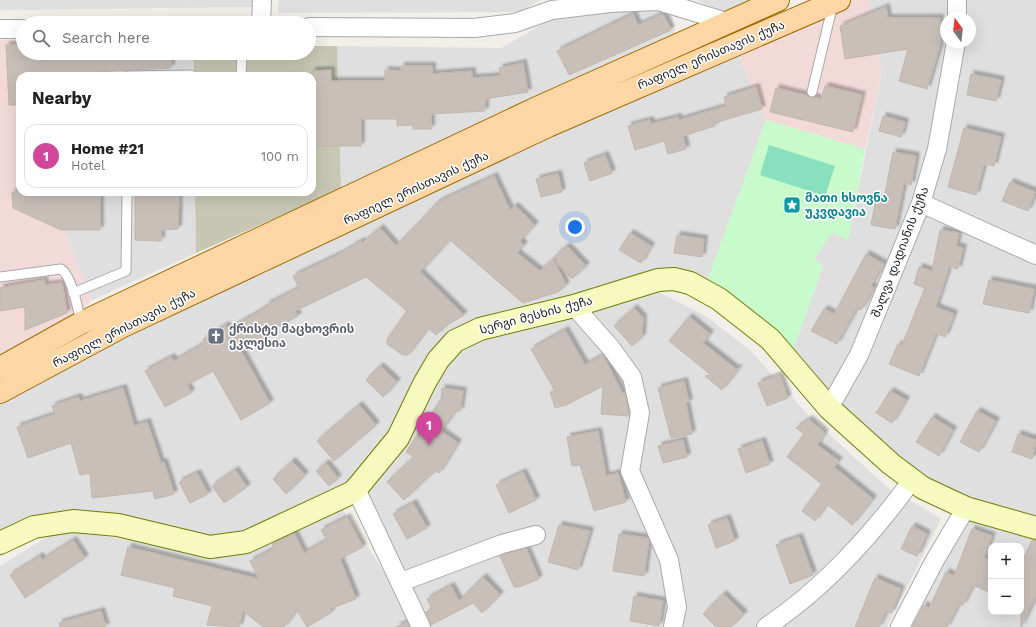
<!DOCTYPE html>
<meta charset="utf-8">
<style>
:root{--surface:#fff;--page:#f2f2f2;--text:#222;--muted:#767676;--line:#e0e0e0;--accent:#d40000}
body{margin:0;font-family:"Work Sans","Noto Sans Georgian",sans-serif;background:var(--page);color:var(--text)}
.controls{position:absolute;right:12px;bottom:12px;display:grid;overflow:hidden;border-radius:8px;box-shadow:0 4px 16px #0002}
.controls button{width:36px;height:36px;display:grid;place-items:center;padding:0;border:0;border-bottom:1px solid var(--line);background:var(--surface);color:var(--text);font:20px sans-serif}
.compass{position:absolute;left:940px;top:12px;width:36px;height:36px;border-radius:50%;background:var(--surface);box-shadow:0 4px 16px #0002;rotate:345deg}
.you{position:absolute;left:575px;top:227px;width:14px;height:14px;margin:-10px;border:3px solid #fff;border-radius:50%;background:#1a73e8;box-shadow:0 0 0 6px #1a73e833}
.badge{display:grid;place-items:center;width:26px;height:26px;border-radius:50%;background:var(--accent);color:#fff;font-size:13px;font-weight:700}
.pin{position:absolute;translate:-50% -33px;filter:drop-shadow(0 1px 2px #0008)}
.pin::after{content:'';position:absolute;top:21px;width:14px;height:12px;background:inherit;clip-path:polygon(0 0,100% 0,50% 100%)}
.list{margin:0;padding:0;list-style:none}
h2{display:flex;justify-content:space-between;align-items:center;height:52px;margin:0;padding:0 16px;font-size:17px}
h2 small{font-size:13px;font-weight:400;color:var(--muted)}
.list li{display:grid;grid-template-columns:26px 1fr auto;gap:12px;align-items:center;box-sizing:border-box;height:64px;margin:0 8px 8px;padding:0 8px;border:1px solid var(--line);border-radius:12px}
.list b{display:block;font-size:15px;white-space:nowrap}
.list p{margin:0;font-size:13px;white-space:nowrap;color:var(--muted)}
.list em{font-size:13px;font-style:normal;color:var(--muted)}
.icon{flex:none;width:22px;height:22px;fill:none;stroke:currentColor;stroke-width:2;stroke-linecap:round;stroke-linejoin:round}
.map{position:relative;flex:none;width:1036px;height:627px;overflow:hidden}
.search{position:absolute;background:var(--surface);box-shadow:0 4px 16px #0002;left:16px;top:16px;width:300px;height:44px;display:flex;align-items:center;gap:10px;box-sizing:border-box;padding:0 14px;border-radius:22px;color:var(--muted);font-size:15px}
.panel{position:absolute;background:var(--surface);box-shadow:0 4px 16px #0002;left:16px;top:72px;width:300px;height:124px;border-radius:12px}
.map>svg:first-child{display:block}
.residential{fill:#e0dfdf;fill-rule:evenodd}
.commercial{fill:#f2dad9}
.construction{fill:#c7c7b4}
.park{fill:#c8facc}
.pitch{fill:#88e0be}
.building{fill:#c7bfb8;stroke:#c4b6ab;filter:url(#shadow)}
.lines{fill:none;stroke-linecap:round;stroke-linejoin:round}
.lane-casing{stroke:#a9a9a9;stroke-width:11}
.street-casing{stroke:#a9a9a9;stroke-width:20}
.secondary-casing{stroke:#707d05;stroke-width:24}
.primary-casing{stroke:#a06b00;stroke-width:24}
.lane{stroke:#fff;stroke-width:9}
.street{stroke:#fff;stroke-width:18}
.secondary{stroke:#f7fabf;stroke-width:22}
.primary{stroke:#fcd6a4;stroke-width:22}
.labels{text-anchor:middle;stroke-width:3;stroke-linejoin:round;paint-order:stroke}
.street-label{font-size:12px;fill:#222;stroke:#fff}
.culture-label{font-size:12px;font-weight:bold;fill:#0d838f;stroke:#fff;text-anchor:start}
.worship-label{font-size:12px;font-weight:bold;fill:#5b616d;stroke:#fff;text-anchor:start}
</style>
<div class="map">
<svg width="1036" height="627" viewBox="0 0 1036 627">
<defs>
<filter id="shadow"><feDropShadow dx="3.5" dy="-3.5" stdDeviation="1" flood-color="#0004"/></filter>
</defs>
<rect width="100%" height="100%" fill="#f2efe9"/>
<path class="residential" d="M0,0H254V7L0,10Z
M278,0H540L520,12L278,13Z
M696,0H755L725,12Z
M869,0H1036V525L923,488L789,361L823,266L814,260L832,232L848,239L882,72ZM946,18H970V42H946Z
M659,8L671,12L675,33L670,42L341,189L337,46L501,48L553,18Z
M734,45L766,120L704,290L690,283L455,341L356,489L246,542L118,525L0,543V392Z
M67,53H193L194,76H67Z
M66,192H195L196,253L92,300L65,233Z
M655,290L706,316L751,351L809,416L896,495L807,592L754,627H681L634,466L644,412L590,312Z
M571,316L600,349L621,364L630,387V424L642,512L666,578L667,627H420L352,501L442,366L473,344Z
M905,497L941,519L887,627H781L796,618Z
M340,505L395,589L413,627H0V566L58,530L240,555Z
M965,515L1036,539V627H907ZM991,546H1021V612H991Z"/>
<path class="commercial" d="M839,0H869L882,72L865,149L766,120L734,45Z
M23,39L20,76V192H66L65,234L92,300L69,320L0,353V40Z"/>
<path class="construction" d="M309,46H337L341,189L196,253L195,192H312V76H194L193,53H309Z"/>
<path class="park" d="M766,120L865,149L848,240L832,233L814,259L823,266L789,361L704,290Z"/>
<path class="pitch" d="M769,145L835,166L825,196L760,175Z"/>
<path class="building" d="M886,7L888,18H940V45L927,89L899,81L908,49L845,59L840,26Z
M633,14L638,25L663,14L671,30L569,75L557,51Z
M6,45H23V53H171V68L95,72V76H20V105H9Z
M523,63L528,92L485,99V111L431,114V129H413V125L397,126V119H361V146H312V71L331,70V81H385V70L401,71V66H432V74L472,71V78L501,76L499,68Z
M971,74L1001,80L996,101L967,95Z
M825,86L862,95L853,132L770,112L776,88L821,99Z
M756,87L762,109L714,123L715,126L683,136L686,149L668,154L664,141L635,150L628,126L650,120L651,124L678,117L679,120L726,106L724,97Z
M883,116L905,122L901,137L879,131Z
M964,128L1001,137L994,166L984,164L976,195L948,187Z
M893,152L916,156L911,185L904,183L895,229L871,225L876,198L884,199Z
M605,155L612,173L590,181L584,163Z
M558,174L562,192L541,197L536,179Z
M494,176L510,210L515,206L535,225L520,241L524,245L517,253L540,271L553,259L566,285L558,292L523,303L450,240L420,272L464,315L447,325L436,335L428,328L408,355H403L387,344V339L407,311L366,277L295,311L298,316L261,336L263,339L241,351L270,403L241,420L213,371L187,385L191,393L165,407L145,371L171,357L174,361L205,343L203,339L226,325L229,329L267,307L266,305L299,288L293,276L340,254L361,241L362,243L380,228L396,246L438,202Z
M1010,182L1035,192L1028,211L1002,201Z
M12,192H100V230H61L13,208Z
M135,192H179L178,229L161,230V241L135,240Z
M940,230L959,233L956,246L963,248L958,269L949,267L936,307L954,314L945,337L936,333L919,376L889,364L898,344L902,345L925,288L914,284L919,267L932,271Z
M630,233L651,246L641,263L619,250Z
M677,235L704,239L702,257L674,253Z
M567,246L586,266L572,279L557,263L555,256Z
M866,254L884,264L871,286L874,288L861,310L857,308L837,344L811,331L824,309L834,314Z
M44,280L45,285L62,283L67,313L25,330V307L0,311V288Z
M989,280L1034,289L1029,313L983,304Z
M634,308L643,318L642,337L632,346L614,326Z
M689,317L710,334L703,343L736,369L739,368L722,390L705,376L711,375L669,341Z
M565,330L585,365L603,355L622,393H625L629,416L601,414L603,386L566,405L555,408L550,392L555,391L531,349Z
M380,366L397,382L383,397L366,380Z
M779,375L788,398L767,406L758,383Z
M684,381L689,402L686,403L692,434L671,438L658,388Z
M123,388L134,426L147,422L161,463L164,462L174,494L155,499L153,491L92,498L90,473L80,475L71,443L28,458L17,427L55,414L52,406L78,397L80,401Z
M442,388L463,391L460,411H455L441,431L458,443L439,473L435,471L404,500L387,482L414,457L406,452L441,399Z
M890,391L906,400L892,423L876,413Z
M359,405L376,425L334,461L317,441Z
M977,411L996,421L979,452L960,442Z
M932,417L953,430L939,456L916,442Z
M809,419L825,433L817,445L839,461L834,467L873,499L852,525L827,504L815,521L802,511L822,484L787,457L804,434L796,428Z
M598,431L606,476L618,473L626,502L594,511L580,465L572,466L567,437Z
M1018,434L1036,440L1032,459L1012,452Z
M683,440L687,457L663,463L658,446Z
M762,441L770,464L746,473L738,449Z
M292,461L305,475L286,494L273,479Z
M326,463L338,478L329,486L316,471Z
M235,470L247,487L224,503L212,486Z
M523,472L536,500L509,513L496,485Z
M197,473L208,494L190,503L179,482Z
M413,503L427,528L407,539L393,514Z
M347,517L363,547L340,559L356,599L330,609L332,612L307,627L297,610L284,627H263L243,611L239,627L207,625L212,606L173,596L175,588L121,575L128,547L259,579L250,561L274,549L272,544L294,533L304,553L327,540L321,530Z
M727,518L735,541L716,548L708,525Z
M559,525L590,531L578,570L548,562Z
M912,526L927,534L917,556L901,549Z
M972,529L992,536L984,558L991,561V593L973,585L963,605L959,603L947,627H912L924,605L929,608L946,572L954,576Z
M619,534L648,538L649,540L644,576L613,571Z
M799,537L813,575L790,584L776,545Z
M73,540L85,558L25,598L10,575L40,556L42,560Z
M1032,540H1036V596L1021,627V564Z
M526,548L539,579L519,587H514L500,556Z
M483,577L500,595L482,613L473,603L431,625L426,612L432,609L427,599L451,586L459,601Z
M875,578L901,589L891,613L886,611L879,627H855Z
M723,594L744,614L731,627H716L703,614Z
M634,596L663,601L659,626L630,621Z
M101,611L106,627H60L59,623Z
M407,622L409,627H396Z"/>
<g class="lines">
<g class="lane-casing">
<path id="lane" d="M128,76L191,75
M241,76L242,53
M812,92L833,4
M0,277L61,269C72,276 78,309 81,323
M73,293L126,271L127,192"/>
</g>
<g class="street-casing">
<path id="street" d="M957,18V0
M261,23L262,0
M309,27L474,28L515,23L552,10L610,3L658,1L727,22
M0,29H23
M921,203L1036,255
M574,306L611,348L632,377L640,413L630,471L669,560L677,607L673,627
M829,408L859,355L921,203L937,149L956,42
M356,489L421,627
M401,582L502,544L536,535
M766,627C822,590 873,534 912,480
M900,627L935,560L966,508"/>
</g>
<g class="secondary-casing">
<path id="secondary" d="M0,543L34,527L73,521L118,525L210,547L246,542L351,493L356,489L398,438L424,384L438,360L455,341L480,329L574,306L658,280L674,279L690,283L719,299L770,339L829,408L891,464L923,488L966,508L1036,528"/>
</g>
<g class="primary-casing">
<path id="primary" d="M0,368L81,323L539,107L778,0
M0,392L123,326L548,126L839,0"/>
</g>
<use href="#lane" class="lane"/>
<use href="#street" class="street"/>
<use href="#secondary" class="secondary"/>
<use href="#primary" class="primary"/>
</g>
<defs>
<g id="sight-square" transform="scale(0.9)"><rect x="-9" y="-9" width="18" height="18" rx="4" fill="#0f9aa8" stroke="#fff"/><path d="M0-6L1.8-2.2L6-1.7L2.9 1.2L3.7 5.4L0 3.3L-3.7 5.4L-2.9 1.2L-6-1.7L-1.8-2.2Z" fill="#fff"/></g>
<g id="church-square" transform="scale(0.9)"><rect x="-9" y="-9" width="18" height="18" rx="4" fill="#6b7280" stroke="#fff"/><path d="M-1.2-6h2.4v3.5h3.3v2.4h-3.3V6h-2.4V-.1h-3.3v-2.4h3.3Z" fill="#fff"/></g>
</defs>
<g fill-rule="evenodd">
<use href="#sight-square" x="792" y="205"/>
<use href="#church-square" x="216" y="336"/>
</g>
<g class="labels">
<g class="street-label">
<text transform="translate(711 55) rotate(-23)" y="4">რაფიელ ერისთავის ქუჩა</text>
<text transform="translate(416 188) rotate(-25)" y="4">რაფიელ ერისთავის ქუჩა</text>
<text transform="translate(900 252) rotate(-69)" y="4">შალვა დადიანის ქუჩა</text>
<text transform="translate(536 315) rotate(-15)" y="4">სერგი მესხის ქუჩა</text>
<text transform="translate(124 328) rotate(-27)" y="4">რაფიელ ერისთავის ქუჩა</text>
</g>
<g class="culture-label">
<text x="805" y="202">მათი ხსოვნა<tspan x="805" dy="14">უკვდავია</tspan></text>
</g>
<g class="worship-label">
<text x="229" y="333">ქრისტე მაცხოვრის<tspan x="229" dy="14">ეკლესია</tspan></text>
</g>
</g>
</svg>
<div class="controls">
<button>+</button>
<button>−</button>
</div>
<svg class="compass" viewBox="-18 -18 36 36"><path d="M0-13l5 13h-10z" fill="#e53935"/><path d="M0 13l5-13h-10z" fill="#767676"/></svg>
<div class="you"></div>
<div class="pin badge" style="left:429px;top:445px;background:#d1479c">1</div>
<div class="search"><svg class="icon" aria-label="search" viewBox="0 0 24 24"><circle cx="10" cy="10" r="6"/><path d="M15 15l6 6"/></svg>Search here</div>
<section class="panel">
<h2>Nearby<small></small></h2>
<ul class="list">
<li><span class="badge" style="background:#d1479c">1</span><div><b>Home #21</b><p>Hotel</p></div><em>100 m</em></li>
</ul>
</section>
</div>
